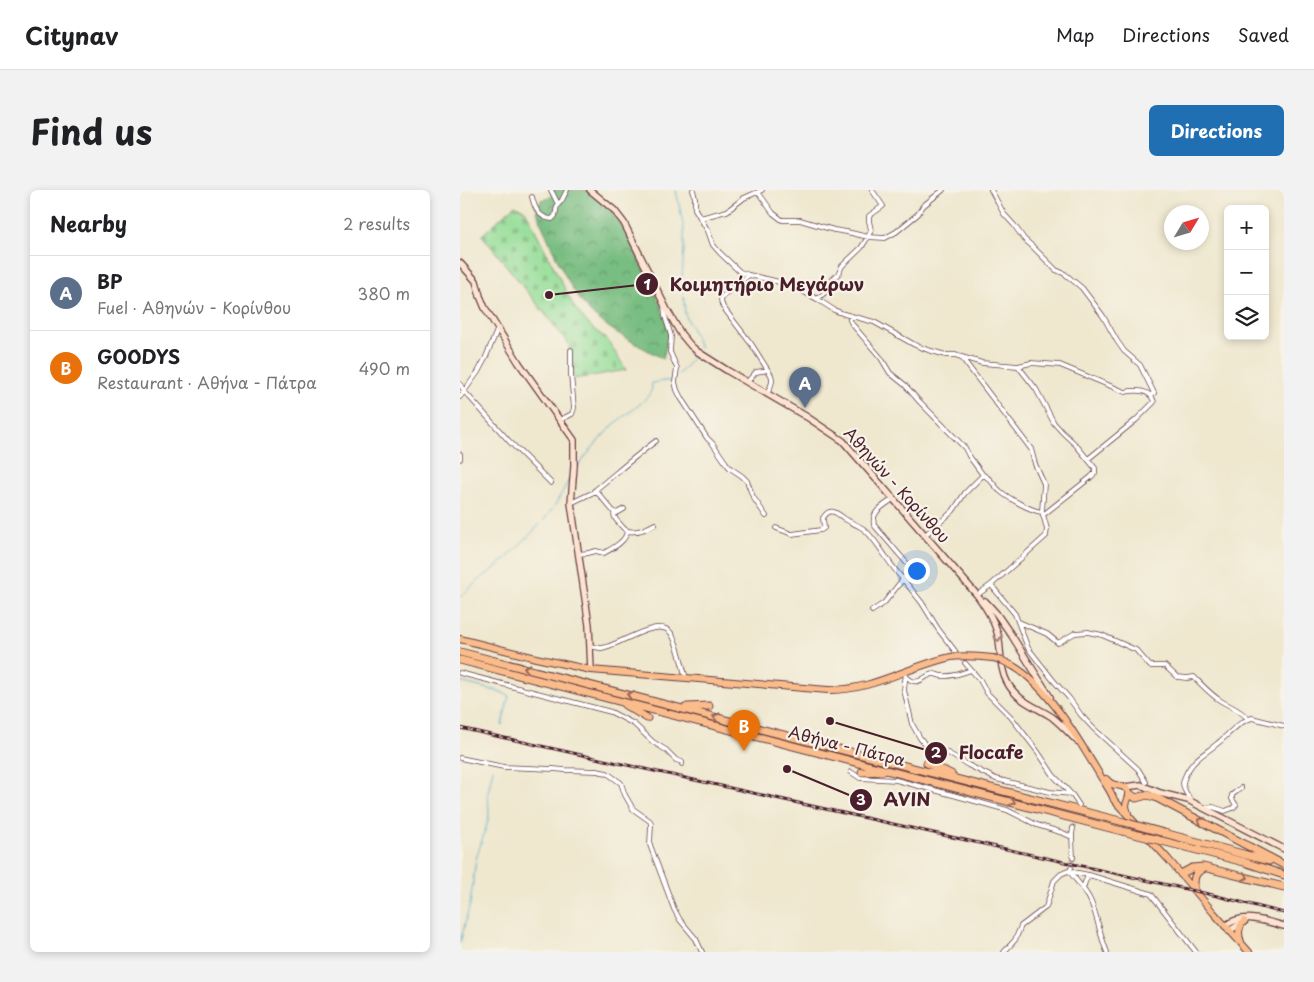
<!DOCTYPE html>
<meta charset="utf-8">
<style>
:root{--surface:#fff;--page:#f2f2f2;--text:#202124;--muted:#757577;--line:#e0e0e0;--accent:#1f6fb2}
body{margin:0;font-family:"Playpen Sans",sans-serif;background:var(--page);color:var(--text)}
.controls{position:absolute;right:15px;top:15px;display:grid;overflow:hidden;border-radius:8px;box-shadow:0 2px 8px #0003}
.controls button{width:45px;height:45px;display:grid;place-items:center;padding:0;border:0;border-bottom:1px solid var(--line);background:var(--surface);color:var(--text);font:25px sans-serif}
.compass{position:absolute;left:704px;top:15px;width:45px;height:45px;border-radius:50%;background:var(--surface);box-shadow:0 2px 8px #0003;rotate:52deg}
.you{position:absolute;left:456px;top:380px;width:18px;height:18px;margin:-12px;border:4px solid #fff;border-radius:50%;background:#1a73e8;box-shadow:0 0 0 8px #1a73e833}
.badge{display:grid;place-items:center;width:32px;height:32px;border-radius:50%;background:var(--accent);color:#fff;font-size:16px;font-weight:700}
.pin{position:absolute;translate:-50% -41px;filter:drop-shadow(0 1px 2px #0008)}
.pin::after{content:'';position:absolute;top:26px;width:18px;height:15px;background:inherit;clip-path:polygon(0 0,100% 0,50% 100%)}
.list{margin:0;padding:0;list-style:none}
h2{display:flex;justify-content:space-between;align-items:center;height:65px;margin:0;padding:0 20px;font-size:21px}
h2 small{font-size:16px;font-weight:400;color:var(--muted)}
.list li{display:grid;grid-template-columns:32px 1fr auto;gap:15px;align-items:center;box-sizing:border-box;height:75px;padding:0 20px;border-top:1px solid var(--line)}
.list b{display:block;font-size:19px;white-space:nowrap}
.list p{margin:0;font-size:16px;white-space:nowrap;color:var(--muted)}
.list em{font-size:16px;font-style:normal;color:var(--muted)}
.icon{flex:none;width:28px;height:28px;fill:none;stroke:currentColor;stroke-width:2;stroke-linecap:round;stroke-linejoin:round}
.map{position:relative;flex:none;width:824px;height:762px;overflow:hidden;border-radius:8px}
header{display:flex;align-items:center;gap:30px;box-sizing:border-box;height:70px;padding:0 25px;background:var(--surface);border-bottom:1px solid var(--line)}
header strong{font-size:24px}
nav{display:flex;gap:28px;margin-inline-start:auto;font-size:18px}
.intro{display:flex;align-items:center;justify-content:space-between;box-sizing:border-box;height:120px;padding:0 30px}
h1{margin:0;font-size:35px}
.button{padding:12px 22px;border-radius:8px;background:var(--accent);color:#fff;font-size:18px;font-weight:700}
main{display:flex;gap:30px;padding:0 30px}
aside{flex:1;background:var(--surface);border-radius:8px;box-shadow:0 2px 8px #0003}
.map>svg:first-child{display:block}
.grass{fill:#96de99;stroke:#707e62}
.forest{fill:url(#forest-crowns);stroke:#616e56}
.cemetery{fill:url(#cemetery-stones);stroke:#707e62}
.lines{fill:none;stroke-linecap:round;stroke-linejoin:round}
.stream{stroke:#4aa9c9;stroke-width:1}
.street-tunnel{stroke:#cebfad;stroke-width:4;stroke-dasharray:4 2;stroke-linecap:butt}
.street-casing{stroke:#633d43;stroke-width:5.5}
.secondary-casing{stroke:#633d43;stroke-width:8}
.primary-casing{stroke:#633d43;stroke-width:8}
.highway-casing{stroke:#633d43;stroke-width:9}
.street{stroke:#fff;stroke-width:4}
.secondary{stroke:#fde4d1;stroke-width:5.5}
.primary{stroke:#fabc8b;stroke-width:6}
.highway{stroke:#fabc8b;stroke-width:7}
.rail-casing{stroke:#4a1f2b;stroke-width:3}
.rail{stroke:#f7f3e8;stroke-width:1;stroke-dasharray:4;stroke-linecap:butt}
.primary-bridge-casing{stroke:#633d43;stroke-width:8;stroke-linecap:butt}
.highway-bridge-casing{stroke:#633d43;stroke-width:9;stroke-linecap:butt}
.primary-bridge{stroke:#fabc8b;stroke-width:6}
.highway-bridge{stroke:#fabc8b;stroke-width:7}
.oneway{stroke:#a4827e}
.oneway2{stroke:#996656}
.labels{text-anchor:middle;stroke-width:4.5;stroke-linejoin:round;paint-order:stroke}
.street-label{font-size:16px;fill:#4a1f2b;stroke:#f7f3e8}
.leader{fill:none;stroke:#4a1f2b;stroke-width:2}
.callout-dot{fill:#4a1f2b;stroke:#f7f3e8;stroke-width:2}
.mark-label{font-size:15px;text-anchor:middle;font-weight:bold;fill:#fff}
.callout-label{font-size:18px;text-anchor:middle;font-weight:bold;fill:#4a1f2b;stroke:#f7f3e8;stroke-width:4.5;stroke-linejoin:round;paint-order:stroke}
</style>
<header>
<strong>Citynav</strong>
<nav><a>Map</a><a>Directions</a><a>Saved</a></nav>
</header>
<div class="intro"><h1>Find us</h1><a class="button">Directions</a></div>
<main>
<aside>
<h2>Nearby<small>2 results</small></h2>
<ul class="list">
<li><span class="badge" style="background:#5c6f8a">A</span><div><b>BP</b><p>Fuel · Αθηνών - Κορίνθου</p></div><em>380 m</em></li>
<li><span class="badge" style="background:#e8710a">B</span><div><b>GOODYS</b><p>Restaurant · Αθήνα - Πάτρα</p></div><em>490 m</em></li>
</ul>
</aside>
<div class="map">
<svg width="824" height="762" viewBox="0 0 824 762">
<defs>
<pattern id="forest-crowns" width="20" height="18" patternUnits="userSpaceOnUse" patternTransform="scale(1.25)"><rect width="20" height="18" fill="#78bd81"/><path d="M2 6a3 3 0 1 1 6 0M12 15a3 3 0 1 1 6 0" fill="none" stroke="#64996a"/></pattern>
<pattern id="cemetery-stones" width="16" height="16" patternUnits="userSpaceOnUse" patternTransform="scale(1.25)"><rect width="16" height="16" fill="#96de99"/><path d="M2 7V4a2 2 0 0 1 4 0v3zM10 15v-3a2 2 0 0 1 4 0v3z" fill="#83be84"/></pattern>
</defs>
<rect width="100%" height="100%" fill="#f7f3e8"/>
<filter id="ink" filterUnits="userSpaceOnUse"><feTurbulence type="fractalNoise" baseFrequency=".02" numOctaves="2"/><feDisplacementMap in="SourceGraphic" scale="10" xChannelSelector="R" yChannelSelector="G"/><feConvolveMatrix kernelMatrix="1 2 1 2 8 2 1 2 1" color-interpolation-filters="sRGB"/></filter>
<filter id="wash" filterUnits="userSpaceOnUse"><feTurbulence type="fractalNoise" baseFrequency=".0096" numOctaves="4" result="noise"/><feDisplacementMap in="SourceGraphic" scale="20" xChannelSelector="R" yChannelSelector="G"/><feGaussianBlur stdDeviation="1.12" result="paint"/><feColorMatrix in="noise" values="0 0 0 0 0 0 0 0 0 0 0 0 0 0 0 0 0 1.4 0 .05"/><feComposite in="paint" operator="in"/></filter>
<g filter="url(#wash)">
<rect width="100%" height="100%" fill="#efe7ce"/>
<path class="grass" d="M0,465L721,650L824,679V681L785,669L721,652L0,467Z"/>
<path class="forest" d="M90,0H125L154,24L166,43L201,116L209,143L203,169C181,156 157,145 138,129C110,106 95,63 80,31L77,21L81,10L92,6Z"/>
<path class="cemetery" d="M55,15L65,20L114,117L132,138L147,149L166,180L114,189L113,177L109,154L22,45Z"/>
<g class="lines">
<path class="stream" d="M216,0L224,39V58L222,88L225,124L239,155V158
M218,184L224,179L235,164
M117,278C129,261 143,244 159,230C168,223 186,212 191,201C192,199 192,195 192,193L203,191H209L213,188
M0,407L12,396L47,368L83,331L94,317L111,286
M0,492L41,502L49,506L42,535
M0,753L10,714L16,669L27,634L29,624L28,603L33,579"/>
</g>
</g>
<g filter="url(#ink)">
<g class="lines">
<path class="street-tunnel" d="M613,638L618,619
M611,678L613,668"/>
<g class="street-casing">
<path id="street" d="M91,0L98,14
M233,0L235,8V19L248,41L253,55L260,63L280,82L289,85L311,90L331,95L357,109L374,120L384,124L414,132L455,155L468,160L486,165H495L522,173L558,176L571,173L600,175L665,202C675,200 691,199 694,212L676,230L628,269
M531,0L544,24L554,35L564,49L572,56L596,80L605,84L622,98L643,126L657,151L664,161L680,175L694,203L691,205
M298,2L313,23L322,30H340L374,40L387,42L408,47L425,48L436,42L458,24L463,16L483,0
M72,7C75,19 79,28 92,29L95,26L97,16L102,10L107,0
M240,28L267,21L284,8L302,0
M289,85C284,90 263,103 261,109C261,112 262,115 263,117L292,155L311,185C314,192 310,197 307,204
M357,109L368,100L373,89L379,83L382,76L401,58L408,47L411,40L409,31V26L423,16L412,0
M204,114L205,126L211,146L210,162L217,178L215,192L217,200L221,208L247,248L253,254L266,273L270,278L282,286L287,291L293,307L306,326
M390,126V130L392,134L421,168L430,183L445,195L458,210L505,258L509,266L523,285
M502,168L571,259L575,274L584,294L582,321L587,339L586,346L531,395L517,405
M558,176L576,199L594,233L602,242L616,255L635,278V283L631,287L583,325
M287,192L296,182L308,180
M0,194L4,201L49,251L91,293
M0,207L18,182L25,169L38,138
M100,230L112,224L114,218L111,185V160
M0,264V269
M134,301C154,285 174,267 196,251
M433,309C424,316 411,321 414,335L450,377V381L443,389L462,413L478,439L495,461
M111,313L136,301L154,322L157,323L164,319
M154,322C154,327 155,329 159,333C161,335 164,340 168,341C176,343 188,338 195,334
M316,338L332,344L361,340L364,338L363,328C370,317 376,322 385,329C391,333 399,335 405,340C420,354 429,375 443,389L424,413L412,421
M465,345L493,321L505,303L523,285C530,287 534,296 540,301C548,308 571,321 582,322
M118,364L128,363L136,361L144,363C153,358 167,351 167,340
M531,395L555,424L568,458L593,490L609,508L621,525L633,538L678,579L686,592
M559,432L587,444L598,453L615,443L628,442L642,445L676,460L690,476H705L717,487L727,488L734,487C743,496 751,505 761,511C771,517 781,520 788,529
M130,456C134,457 138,458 142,458C159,456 198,426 211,443C218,452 222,476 226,488
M505,473L520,490L527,503L551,527L578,562L594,586L613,606L619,615
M446,482L444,500L452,534L460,548L467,557L474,560L488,563L508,575L536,589L590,602L611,604
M0,483L151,522L174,534L193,552L206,560L216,570L222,572V574
M446,486C459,500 464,483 475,484C478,485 480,486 483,486C492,487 503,483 511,480
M0,568L44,577L93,579L105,580L137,581L147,583L161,593L165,605L173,619L190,631L191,634L190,655L214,719L220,730L236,749L242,762
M391,582L400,588L436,590L493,605L547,620L577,635L603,643L612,647
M731,611C728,606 723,600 723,593C724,588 728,580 731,576C738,566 749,561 758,553C768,545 779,531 792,528L824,536
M744,618L753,617L765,621L773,618L776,615L772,609V605L781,598
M613,638L612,645L613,668
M611,678L610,682C617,692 626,700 631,712C638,728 640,746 647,762
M623,699L625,692L629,685
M544,762L555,750L561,736L586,717L594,691L601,684L608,681L629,685L691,704L736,762"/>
</g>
<g class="secondary-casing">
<path id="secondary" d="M130,0L154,20L164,33L207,120L221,144L231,156L238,162L268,181L347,227L383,251L517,405C527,419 536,433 539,450C541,464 540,479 547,492C557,511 575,516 592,527C601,534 609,543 617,551
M0,73L16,91L20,106L25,118L59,173L114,250V276L111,313L129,435L131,480
M525,411L536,423L552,446L590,507
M664,597L681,595L700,603L728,610L824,659
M765,736C783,722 804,731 824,736
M769,741L785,731"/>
</g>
<g class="primary-casing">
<path id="primary" d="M0,449L76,468L131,480L368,500C412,501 449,476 491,467C505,465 519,467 533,468
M553,476C588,496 620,552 641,587C646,595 651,601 654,610L708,669L753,722L789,762
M646,589C653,597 656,594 664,597C674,601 667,609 666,615C666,618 667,620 668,623
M781,752C778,744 778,738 784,731"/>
</g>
<g class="highway-casing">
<path id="highway" d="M0,462L664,632
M0,470L662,641
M165,515L187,528
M227,517L249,516
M467,573L491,584
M402,582L423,581
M670,604L676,608L687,605L695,607L824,675
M704,643L809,671
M702,651L784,672L824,685
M721,684L732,678L743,677L824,697
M734,700C734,690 733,683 743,679"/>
</g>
<use href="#street" class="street"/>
<use href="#secondary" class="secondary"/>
<use href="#primary" class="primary"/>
<use href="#highway" class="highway"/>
<g class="rail-casing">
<path id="rail" d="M0,538L753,705L824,723"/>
</g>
<use href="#rail" class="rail"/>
<g class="primary-bridge-casing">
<path id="primary-bridge" d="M533,468L543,471L553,476"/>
</g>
<g class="highway-bridge-casing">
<path id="highway-bridge" d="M664,632L704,643
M662,641L702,651"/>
</g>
<use href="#primary-bridge" class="primary-bridge"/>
<use href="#highway-bridge" class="highway-bridge"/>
</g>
<defs><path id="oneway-chevron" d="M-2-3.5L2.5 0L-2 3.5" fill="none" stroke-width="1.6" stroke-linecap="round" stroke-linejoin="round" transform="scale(1.25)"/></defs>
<use class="oneway" href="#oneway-chevron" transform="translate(538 448) rotate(79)"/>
<g class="oneway2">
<use href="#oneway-chevron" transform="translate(67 478) rotate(-166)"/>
<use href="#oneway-chevron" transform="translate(170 505) rotate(-165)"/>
<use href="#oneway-chevron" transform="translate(256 527) rotate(-166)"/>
<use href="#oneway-chevron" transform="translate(552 612) rotate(14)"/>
<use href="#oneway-chevron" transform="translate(741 631) rotate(-152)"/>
<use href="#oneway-chevron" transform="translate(785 687) rotate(14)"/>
</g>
</g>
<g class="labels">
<g class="street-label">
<text transform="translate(437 295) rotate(48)" y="6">Αθηνών - Κορίνθου</text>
<text transform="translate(387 556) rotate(14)" y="6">Αθήνα - Πάτρα</text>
</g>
</g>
<path class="leader" d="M89 105L187 94M370 531L476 563M327 579L401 610"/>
<g class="callout-dot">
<circle cx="89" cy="105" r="5"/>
<circle cx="370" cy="531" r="5"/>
<circle cx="327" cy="579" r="5"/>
<circle cx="187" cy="94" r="12"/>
<circle cx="476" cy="563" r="12"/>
<circle cx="401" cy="610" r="12"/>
</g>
<g class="mark-label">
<text x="187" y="100">1</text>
<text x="476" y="568">2</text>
<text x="401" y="615">3</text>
</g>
<g class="callout-label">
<text x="307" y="101">Κοιμητήριο Μεγάρων</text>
<text x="531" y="569">Flocafe</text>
<text x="447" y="616">AVIN</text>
</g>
</svg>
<div class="controls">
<button>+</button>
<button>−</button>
<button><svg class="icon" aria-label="layers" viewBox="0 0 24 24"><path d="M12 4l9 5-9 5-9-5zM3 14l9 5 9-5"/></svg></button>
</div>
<svg class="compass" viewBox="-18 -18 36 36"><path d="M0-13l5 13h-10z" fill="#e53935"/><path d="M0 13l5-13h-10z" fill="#757577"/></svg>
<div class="you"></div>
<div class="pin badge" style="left:345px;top:218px;background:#5c6f8a">A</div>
<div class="pin badge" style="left:284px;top:561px;background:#e8710a">B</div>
</div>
</main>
